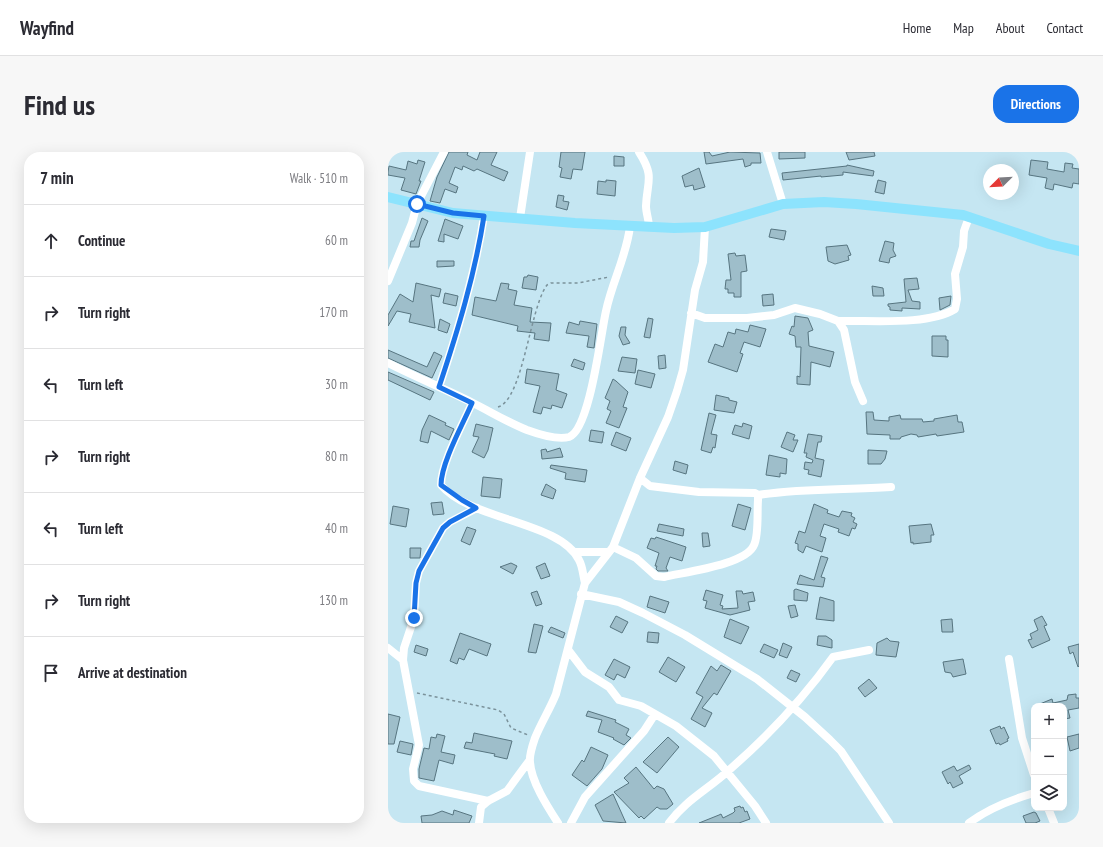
<!DOCTYPE html>
<meta charset="utf-8">
<style>
:root{--surface:#fff;--page:#f7f7f7;--text:#2b2b33;--muted:#7c7c81;--line:#e1e1e2;--accent:#1a73e8}
body{margin:0;font-family:"PT Sans Narrow",sans-serif;background:var(--page);color:var(--text)}
.controls{position:absolute;right:12px;bottom:12px;display:grid;overflow:hidden;border-radius:8px;box-shadow:0 4px 16px #0002}
.controls button{width:36px;height:36px;display:grid;place-items:center;padding:0;border:0;border-bottom:1px solid var(--line);background:var(--surface);color:var(--text);font:20px sans-serif}
.compass{position:absolute;left:595px;top:12px;width:36px;height:36px;border-radius:50%;background:var(--surface);box-shadow:0 4px 16px #0002;rotate:246deg}
.stop{position:absolute;width:12px;height:12px;margin:-9px;border:3px solid #1a73e8;border-radius:50%;background:#fff}
.stop.end{background:#1a73e8;border-color:#fff;box-shadow:0 1px 4px #0008}
.list{margin:0;padding:0;list-style:none}
h2{display:flex;justify-content:space-between;align-items:center;height:52px;margin:0;padding:0 16px;font-size:17px}
h2 small{font-size:13px;font-weight:400;color:var(--muted)}
.list li{display:grid;grid-template-columns:26px 1fr auto;gap:12px;align-items:center;box-sizing:border-box;height:72px;padding:0 16px;border-top:1px solid var(--line)}
.list b{display:block;font-size:15px;white-space:nowrap}
.list em{font-size:13px;font-style:normal;color:var(--muted)}
.icon{flex:none;width:22px;height:22px;fill:none;stroke:currentColor;stroke-width:2;stroke-linecap:round;stroke-linejoin:round}
.map{position:relative;flex:none;width:691px;height:671px;overflow:hidden;border-radius:16px}
header{display:flex;align-items:center;gap:24px;box-sizing:border-box;height:56px;padding:0 20px;background:var(--surface);border-bottom:1px solid var(--line)}
header strong{font-size:19px}
nav{display:flex;gap:22px;margin-inline-start:auto;font-size:14px}
.intro{display:flex;align-items:center;justify-content:space-between;box-sizing:border-box;height:96px;padding:0 24px}
h1{margin:0;font-size:28px}
.button{padding:10px 18px;border-radius:16px;background:var(--accent);color:#fff;font-size:14px;font-weight:700}
main{display:flex;gap:24px;padding:0 24px}
aside{flex:1;background:var(--surface);border-radius:16px;box-shadow:0 4px 16px #0002}
.map>svg:first-child{display:block}
.building{fill:#9ebeca;stroke:#577580}
.lines{fill:none;stroke-linecap:round;stroke-linejoin:round}
.path{stroke:#7b929b;stroke-width:1.5;stroke-dasharray:3 3;stroke-linecap:butt}
.minor{stroke:#fff;stroke-width:8}
.major{stroke:#8de3fd;stroke-width:10}
.route{stroke:#1a73e8;stroke-width:5}
</style>
<header>
<strong>Wayfind</strong>
<nav><a>Home</a><a>Map</a><a>About</a><a>Contact</a></nav>
</header>
<div class="intro"><h1>Find us</h1><a class="button">Directions</a></div>
<main>
<aside>
<h2>7 min<small>Walk · 510 m</small></h2>
<ul class="list">
<li><svg class="icon" aria-label="ahead" viewBox="0 0 24 24"><path d="M12 20V5M6 11l6-6 6 6"/></svg><div><b>Continue</b></div><em>60 m</em></li>
<li><svg class="icon" aria-label="right" viewBox="0 0 24 24"><path d="M7 20v-9h11M14 6l5 5-5 5"/></svg><div><b>Turn right</b></div><em>170 m</em></li>
<li><svg class="icon" aria-label="left" viewBox="0 0 24 24"><path d="M17 20v-9H6M10 6l-5 5 5 5"/></svg><div><b>Turn left</b></div><em>30 m</em></li>
<li><svg class="icon" aria-label="right" viewBox="0 0 24 24"><path d="M7 20v-9h11M14 6l5 5-5 5"/></svg><div><b>Turn right</b></div><em>80 m</em></li>
<li><svg class="icon" aria-label="left" viewBox="0 0 24 24"><path d="M17 20v-9H6M10 6l-5 5 5 5"/></svg><div><b>Turn left</b></div><em>40 m</em></li>
<li><svg class="icon" aria-label="right" viewBox="0 0 24 24"><path d="M7 20v-9h11M14 6l5 5-5 5"/></svg><div><b>Turn right</b></div><em>130 m</em></li>
<li><svg class="icon" aria-label="arrive" viewBox="0 0 24 24"><path d="M6 21V4h12l-3 4 3 4H6"/></svg><div><b>Arrive at destination</b></div></li>
</ul>
</aside>
<div class="map">
<svg width="691" height="671" viewBox="0 0 691 671">
<rect width="100%" height="100%" fill="#c5e6f2"/>
<path class="building" d="M61,0H80L79,3L89,8L92,0H109L103,13L120,20L116,29L89,17L86,19L75,14L74,18L67,15L61,31L70,35L68,41L57,37L52,51L42,49L49,25Z
M173,0H197L194,18L185,17L183,27L172,25L174,16L171,15Z
M316,0H321L324,4L342,0L372,1L373,11H363V13L357,15L355,7L318,12Z
M391,0H417V6L391,7Z
M458,0H486L487,4L461,8Z
M226,4L236,5V14H226Z
M30,8L37,10L31,29H33L28,42L13,38L17,26L0,23V20L1,14L18,18L20,9L29,12Z
M643,8L660,10L659,17L676,20L677,11L685,12L684,16L691,17V32L685,31L684,36L666,32L665,38L657,36L659,26L641,23Z
M459,13L486,19L485,24L455,20V23L433,25V24L395,28L394,21L459,14Z
M311,16L317,35L306,38L305,33L297,35L294,24Z
M218,28L228,29L227,44L209,42L210,29L218,30Z
M490,28L498,30L496,42L487,40Z
M170,43L176,44L175,49L181,50L179,58L168,55Z
M34,66L40,69L32,88L31,95H22L23,89H26Z
M57,67L75,74L70,87L56,82V90L50,89Z
M383,77L398,79L396,88L381,85Z
M497,89L506,91L505,98L508,104L502,106L501,111L491,109Z
M459,93L463,103L460,104L461,108L447,112L440,109L438,95Z
M347,101L348,104L357,103L359,119L353,120V145H346V141H340V137H337L338,128H343L340,102Z
M49,109H66V114L49,115Z
M140,123L150,125L148,138L134,136L136,125H139Z
M529,126L531,137L520,138L524,149L532,150V157L514,156V159L502,158V155L500,154V152L518,150L516,127Z
M28,131L53,137L51,145L43,143L47,176L21,170L23,162L9,159L0,174V163L12,142L25,150Z
M113,131L121,132L120,137L129,139L126,153L144,156L142,170L163,171L161,189L146,187L147,181L129,179L130,174L84,163L87,145L108,149Z
M484,134L495,136L496,144H485Z
M57,141L70,144L68,154L55,151Z
M385,142L386,153L375,154L374,143Z
M563,144L562,153L552,158L551,146Z
M407,164L420,166L425,178L420,180L421,194L446,200L442,215L423,210L422,233L409,232V224L412,225L413,195H408L407,184L401,182L404,174L406,175Z
M260,166L265,167L262,186L256,185Z
M52,167L62,172L59,181L50,178Z
M192,169L209,172L206,196L199,195L201,184L178,181L181,170L191,173Z
M362,173L378,177L372,195L356,190L352,201L355,202L349,220L320,210L327,192L335,195L340,180L347,182L348,177L360,180Z
M233,175H238L237,183L242,191L235,193L231,184Z
M544,184H558V188H560V205L544,204Z
M0,198L39,215L46,200L54,204L44,226L0,206Z
M277,203L278,216L271,217L270,204Z
M234,205L249,207L247,221L230,219Z
M186,207L197,211L195,218L183,214Z
M139,217L171,222L168,238L179,242L174,256L164,253L163,257L155,255L153,262L145,260L152,234L137,231Z
M250,218L267,222L263,236L247,232Z
M0,220L46,240L42,248L0,228Z
M225,227L228,229L240,240L235,255L239,256L231,276L218,271L223,259L219,257L222,249L217,246Z
M328,243L341,246V248L349,250L346,261L326,258Z
M478,260H485L486,268L501,269V265L512,263L513,267H534L535,270L546,269V267L569,263L570,270H574L576,280L549,284L548,282L530,285L529,283L523,282L513,285L512,287H502V283L479,282Z
M321,261L328,263L323,282L329,283L327,296L325,295L323,301L313,298Z
M41,263L58,271L57,273L66,277L61,288L43,279L40,291L32,289L34,278Z
M355,271L364,274L361,287L344,282L347,273L354,275Z
M88,272L105,276L100,298L96,306L84,300L91,285L85,284Z
M203,278L216,280L214,291L201,289Z
M228,280L243,286L238,299L223,293Z
M399,280L407,283L405,288H410L405,300L393,295Z
M420,282L434,284L433,290H430L427,306L436,308L433,325L420,322L421,318L416,317L417,310L424,311L425,308L418,305L419,301H416Z
M172,296L175,305L154,307L153,298L158,297L159,300Z
M480,298L499,299L497,307L493,312H480Z
M381,303L399,307L398,322L392,321V325L378,323Z
M287,309L300,313L298,322L285,318Z
M163,313L199,318L197,330L177,327L178,321L162,316Z
M95,325L114,327L112,346L93,344Z
M158,332L168,338L165,347L153,343Z
M54,350L56,362L45,363L43,351Z
M350,352L363,356L357,378L344,374Z
M426,352L440,358L439,361L451,365L454,359L464,361L463,364L467,366L465,370L469,372L467,377L464,376L461,384L450,380L451,377L436,372L432,384L438,386L434,400L418,394L415,401L410,398V392L407,391L411,379L417,381Z
M5,354L21,357L18,375L2,372Z
M271,372L296,377L295,384L269,379Z
M543,372L546,383H543V390L525,392V390L523,391L521,374Z
M79,375L88,378L82,393L73,389Z
M314,381H320L322,394L315,395Z
M268,385L298,395L294,409L282,405L278,416L280,419H270L268,417L269,414H267L271,401L259,396L263,386L267,387Z
M22,396H33L32,406H22Z
M433,404L440,406L433,425L437,426L435,435L409,432L412,423L426,428Z
M123,411L129,414L125,422L112,415Z
M157,411L162,424L153,427L148,415Z
M408,437L420,441L419,449L406,448V438Z
M318,438L335,443L332,453L335,454L334,457L350,456L348,439H354L355,442L365,440L367,449L360,450L362,458L342,463L317,456L319,449L315,448Z
M149,439L154,452L148,454L143,441Z
M262,444L281,450L277,461L259,455Z
M432,445L446,449V469L428,467Z
M407,453L410,464L403,466L400,454Z
M228,464L240,470L234,481L222,475Z
M654,464L659,473L656,474L662,488L644,496L640,488L644,487L642,482L650,478L646,468Z
M342,467L361,475L353,492L336,485Z
M564,467L565,480H554L553,468Z
M146,472L155,474L148,501L140,500Z
M163,475L177,481L175,486L160,480Z
M260,480L271,481L270,491L259,490Z
M72,481L103,492L99,504L81,497L76,508L71,506L69,512L62,509Z
M430,484H438L444,488V496L429,493Z
M499,486L502,489L511,490L508,505L488,503L489,491Z
M395,491L404,495L399,506L391,503Z
M376,492L390,498L386,506L372,500Z
M691,492V514L690,515L685,500L682,502L680,495Z
M28,493L40,497L38,504L26,500Z
M280,505L297,515L288,530L271,520Z
M226,507L242,515L237,526L229,522L226,528L217,523Z
M575,507L578,522L565,525L563,521L557,520L555,510Z
M333,513L343,519L329,543L326,541L314,556L324,561L317,575L303,567L315,545L308,541L323,514L329,519Z
M403,518L412,522L408,530L399,526Z
M481,527L489,536L477,545L470,536Z
M688,542V546H691V556L680,558L682,566L676,567V554H647L664,547L665,551L679,548L680,543Z
M200,559L228,568L227,570L241,577L238,583L243,586L236,593L225,587L226,586L210,580L214,568L198,564Z
M0,562L12,565L6,592H0Z
M612,574L613,577L616,575L621,586L619,587L620,589L612,593L611,591L608,592L602,578Z
M86,581L124,589L119,607L106,604L107,602L76,596L78,590L84,591Z
M49,582L57,584L53,600L67,603L65,612L51,608L46,629L31,626V617L36,596L41,597L43,585L48,586Z
M691,582V596L682,599L679,585Z
M280,585L291,595L269,621L255,610Z
M12,589L25,592L23,603L9,600Z
M203,595L220,603L214,617L199,634L184,623L194,608L196,610Z
M581,613L583,617L571,624L575,631L565,636L562,630L560,632L554,620L566,614L569,619Z
M248,615L266,637L269,634L276,637L285,652L279,657H272L269,655L256,667L253,664L251,666L226,640L241,631L236,626Z
M225,642L238,671L215,669L207,653Z
M352,654L353,656L355,655L357,660L359,659L362,667L351,671H311L331,663L333,662L335,666L345,661L347,659L346,656Z
M66,658L84,664L81,671H34L33,664L44,663L54,659L65,663Z
M646,660L648,661L652,669L647,671H638L635,664Z"/>
<g class="lines">
<path class="path" d="M110,255C135,248 142,155 159,133L163,131H190L221,125
M29,541L110,558L116,562L123,576L140,583"/>
<path class="minor" d="M251,0C267,25 259,29 258,54C258,61 261,68 261,75
M379,0L395,52
M132,66L142,0
M0,129L24,71L29,52L56,0
M303,161L317,166H359L386,163L407,156L432,162L450,169L456,178L467,230L475,249
M450,169C483,168 539,174 567,157L569,147L567,122L575,95L576,79L581,65
M0,211C28,225 57,237 85,251C103,260 121,271 139,278C150,282 170,288 181,285C202,278 213,180 218,159C224,130 239,103 242,74
M51,235C70,179 87,122 96,64
M84,251C75,272 53,311 53,333C83,369 172,369 191,408C195,415 195,424 197,431
M370,343C414,336 458,338 503,335
M89,356L62,370L55,376L31,419L28,431L26,466L16,496L15,508L31,593L25,617L26,629L31,634L100,649
M225,395L248,406L268,424L276,425C296,420 358,413 366,393C371,383 369,360 370,348V343L367,341L311,340L262,334L252,326
M186,400H220
M193,442L231,450L255,461L297,483L369,527L417,565L442,588L453,599L501,671
M0,496L15,508
M181,499L197,520L221,535L231,548L253,554L288,574L326,604L367,654L378,671
M621,507L634,586L646,623
M660,656L666,671
M91,671L93,655L100,649L119,639L141,609
M170,671C159,654 143,629 142,610C141,603 145,592 147,586C153,571 162,557 168,542L197,431L225,395L252,326L280,265L289,239L295,218L307,138L315,110L317,75
M183,671L197,645L256,579L267,562
M281,671C298,648 319,638 340,619C379,585 415,547 445,505L481,498
M581,671C601,656 622,648 646,641"/>
<path class="major" d="M0,45L65,61L187,71L286,76L317,75L395,52L436,50L468,52L575,63L661,92L691,99"/>
</g>
<g class="lines">
<path class="route" d="M26,466L28,431L31,419L55,376L62,370L88,356L74,348L53,333C53,311 75,272 84,251L51,235C70,178 87,122 96,64L65,61L29,52"/>
</g>
</svg>
<div class="controls">
<button>+</button>
<button>−</button>
<button><svg class="icon" aria-label="layers" viewBox="0 0 24 24"><path d="M12 4l9 5-9 5-9-5zM3 14l9 5 9-5"/></svg></button>
</div>
<svg class="compass" viewBox="-18 -18 36 36"><path d="M0-13l5 13h-10z" fill="#e53935"/><path d="M0 13l5-13h-10z" fill="#7c7c81"/></svg>
<div class="stop" style="left:29px;top:52px"></div>
<div class="stop end" style="left:26px;top:466px"></div>
</div>
</main>
